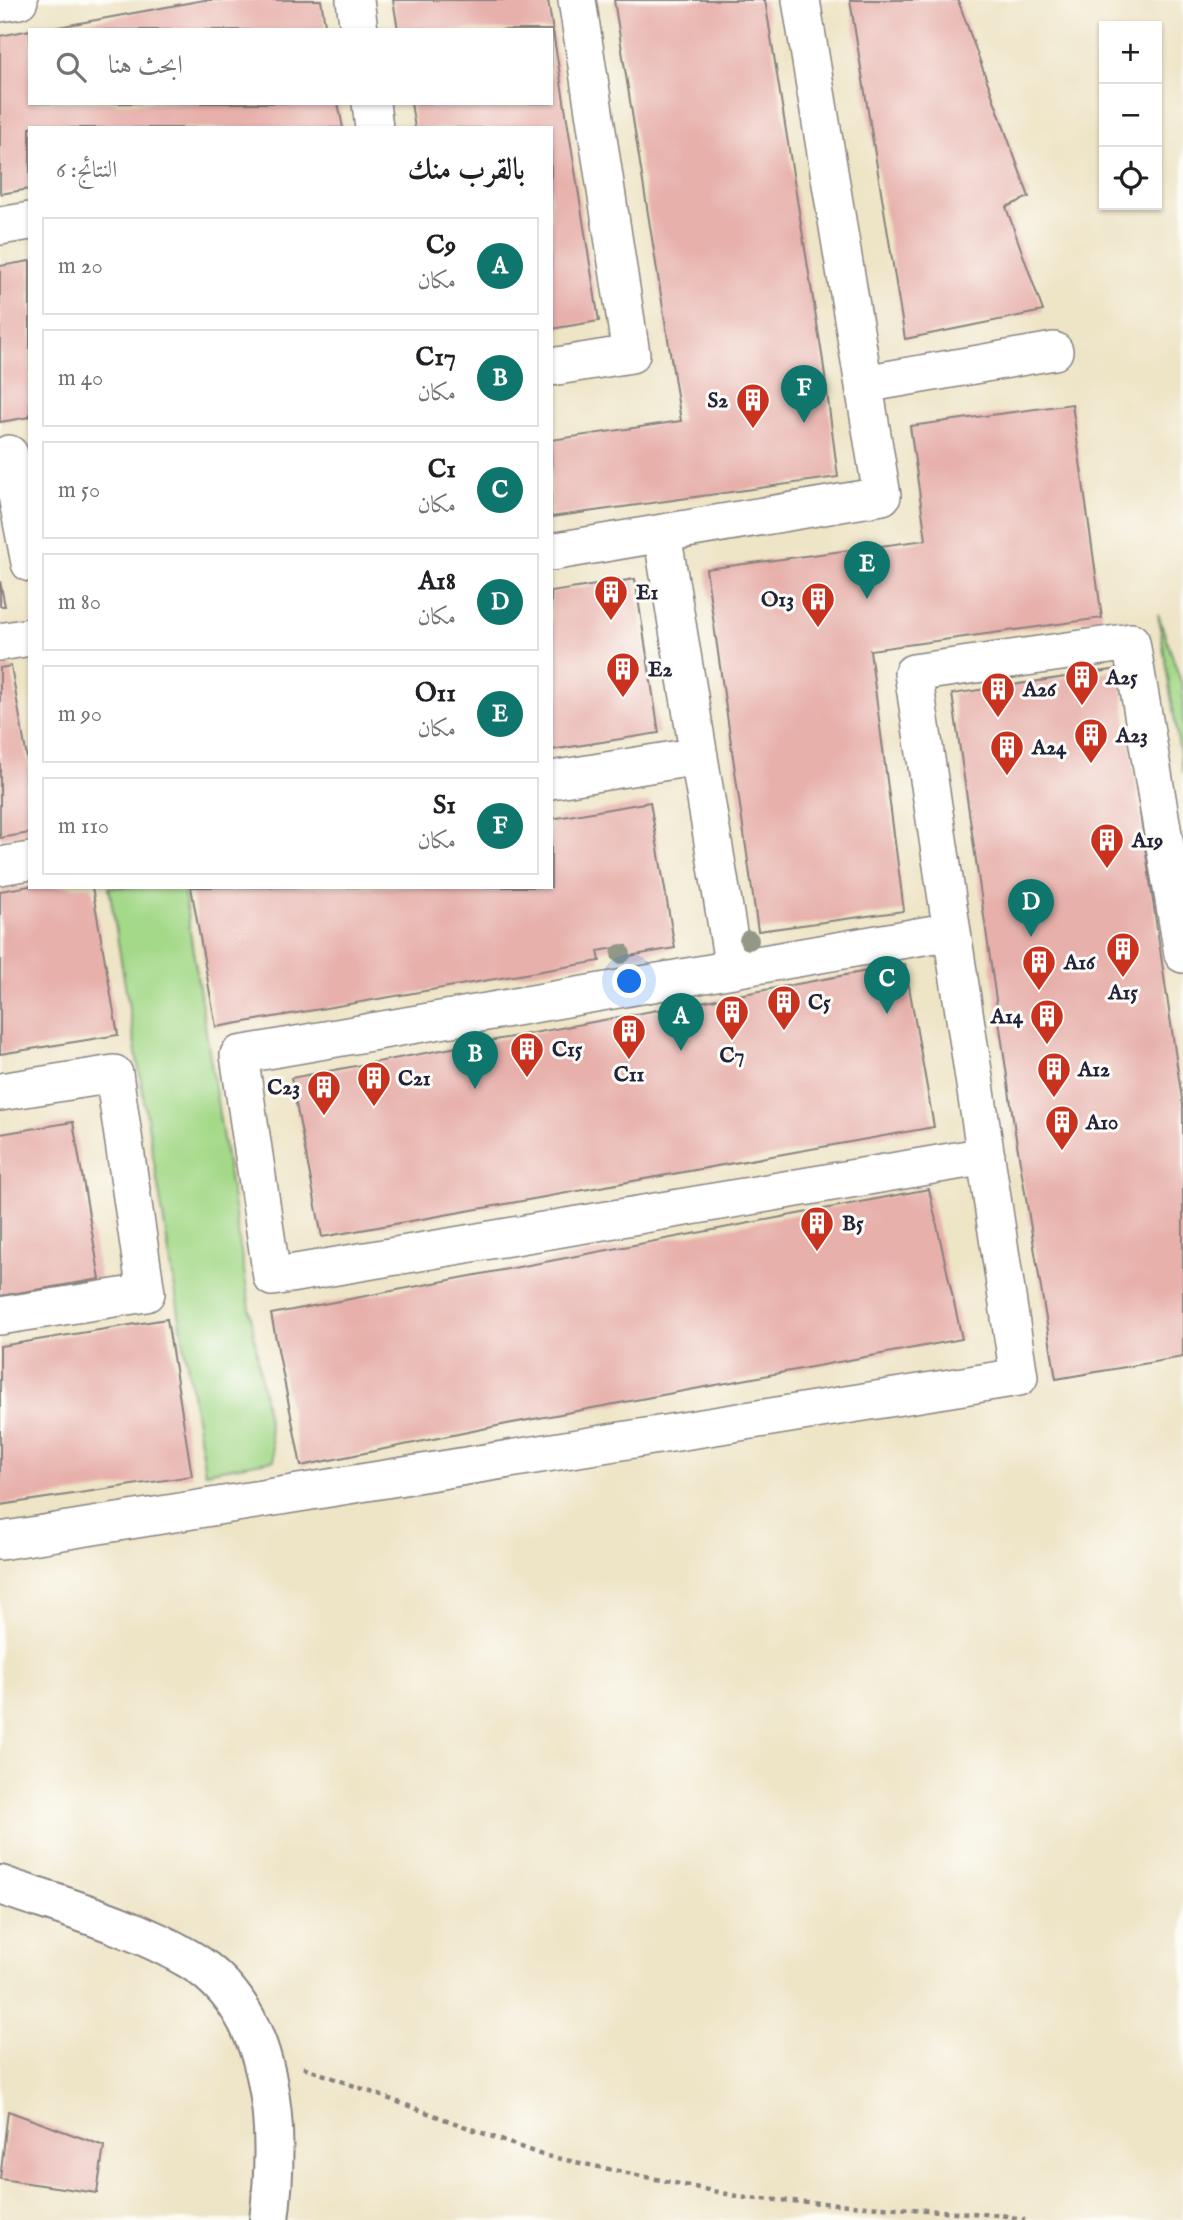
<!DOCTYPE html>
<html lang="ar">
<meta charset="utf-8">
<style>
:root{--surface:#fff;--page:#f6f6f6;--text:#202124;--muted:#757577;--line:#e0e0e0;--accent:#0f766e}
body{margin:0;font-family:"IM FELL English",Amiri,serif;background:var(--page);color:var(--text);direction:rtl}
.controls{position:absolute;right:21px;top:21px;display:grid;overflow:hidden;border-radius:0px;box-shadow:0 2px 5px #0004}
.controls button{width:63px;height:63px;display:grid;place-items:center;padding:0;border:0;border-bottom:2px solid var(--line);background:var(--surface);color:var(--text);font:35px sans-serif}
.you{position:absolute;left:630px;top:982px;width:24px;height:24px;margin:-18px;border:5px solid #fff;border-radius:50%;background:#1a73e8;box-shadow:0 0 0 10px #1a73e833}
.badge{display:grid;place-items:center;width:46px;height:46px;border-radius:50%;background:var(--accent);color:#fff;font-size:23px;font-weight:700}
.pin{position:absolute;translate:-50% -58px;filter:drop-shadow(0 2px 4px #0008)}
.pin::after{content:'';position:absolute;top:37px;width:24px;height:21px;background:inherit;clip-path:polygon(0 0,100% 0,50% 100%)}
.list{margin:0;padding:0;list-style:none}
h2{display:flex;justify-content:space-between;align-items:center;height:91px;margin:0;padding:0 28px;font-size:30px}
h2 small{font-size:23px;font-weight:400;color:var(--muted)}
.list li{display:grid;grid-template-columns:46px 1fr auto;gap:21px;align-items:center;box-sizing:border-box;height:98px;margin:0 14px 14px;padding:0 14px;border:2px solid var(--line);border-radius:0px}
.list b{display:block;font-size:26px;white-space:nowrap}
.list p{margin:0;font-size:23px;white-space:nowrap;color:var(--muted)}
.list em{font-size:23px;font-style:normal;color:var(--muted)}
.icon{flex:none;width:38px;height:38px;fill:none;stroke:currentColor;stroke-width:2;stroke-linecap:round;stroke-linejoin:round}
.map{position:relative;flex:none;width:1183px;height:2220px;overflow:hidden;direction:ltr}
.search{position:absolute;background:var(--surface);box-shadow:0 2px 5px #0004;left:28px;top:28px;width:525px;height:77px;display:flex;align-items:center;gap:18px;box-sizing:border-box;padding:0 24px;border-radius:0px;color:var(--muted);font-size:26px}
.panel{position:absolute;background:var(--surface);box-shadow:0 2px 5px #0004;left:28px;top:126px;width:525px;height:763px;border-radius:0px;direction:rtl}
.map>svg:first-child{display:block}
.garden{fill:#a4d989;stroke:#637e62;stroke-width:2}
.building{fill:#e7b0ab}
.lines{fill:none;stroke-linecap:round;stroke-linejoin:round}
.minor-casing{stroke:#888380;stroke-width:40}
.tertiary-casing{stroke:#888380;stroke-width:42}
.path{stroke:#888380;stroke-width:4.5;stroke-dasharray:5 5;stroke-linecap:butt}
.minor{stroke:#fff;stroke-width:37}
.tertiary{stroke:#fff;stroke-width:38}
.tree{fill:#939886}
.labels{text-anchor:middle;stroke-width:6;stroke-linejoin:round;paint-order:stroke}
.poi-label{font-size:21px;font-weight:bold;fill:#22223b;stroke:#fdfcf7;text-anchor:start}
</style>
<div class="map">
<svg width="1183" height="2220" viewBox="0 0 1183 2220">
<rect width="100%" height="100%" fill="#fdfcf7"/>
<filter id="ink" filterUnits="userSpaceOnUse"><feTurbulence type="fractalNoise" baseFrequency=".0143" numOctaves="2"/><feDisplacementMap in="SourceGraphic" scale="14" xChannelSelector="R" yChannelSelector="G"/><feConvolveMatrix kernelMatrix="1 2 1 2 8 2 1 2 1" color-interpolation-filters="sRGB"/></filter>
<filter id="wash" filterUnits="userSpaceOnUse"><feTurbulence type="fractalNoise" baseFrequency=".00686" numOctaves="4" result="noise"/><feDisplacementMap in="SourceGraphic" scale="28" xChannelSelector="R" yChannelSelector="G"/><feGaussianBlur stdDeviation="1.57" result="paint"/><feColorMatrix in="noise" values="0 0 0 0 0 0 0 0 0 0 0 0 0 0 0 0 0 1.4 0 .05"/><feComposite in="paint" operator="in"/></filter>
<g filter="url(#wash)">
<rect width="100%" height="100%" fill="#eee4c6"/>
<path class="garden" d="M1158,614L1183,688V773Z
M109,887H183L274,1460L205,1472Z"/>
<g id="blocks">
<path class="building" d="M204,0H321L326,30H42Z
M393,0H548L599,321L551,329V128H415L411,103H551V30H398Z
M614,0H765L823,361L838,477L551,517V440L681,421Z
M850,0H958L1029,197L1006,207L1043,311L905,339Z
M30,30V103H338L343,128H30V189L0,194V36Z
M30,261V417L0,422V266Z
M1072,404L1102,618L870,650L904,911L758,931L706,569L926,540L910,426Z
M635,579L659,733L551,750V592Z
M0,581L5,606H0Z
M11,666L30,776V833L0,838V668Z
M1119,669L1183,1106V1357L1056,1379L1015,1132L952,694Z
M650,802L675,948L629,956L627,946L598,951L600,961L216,1027L191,887H551V819Z
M30,886L92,887L118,1035L0,1054V891Z
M905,964L934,1127L322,1237L291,1078Z
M73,1122L100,1279L0,1296V1134Z
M929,1189L962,1339L507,1424L301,1466L271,1314Z
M167,1319L192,1476L0,1505V1346Z
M8,2111L104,2146L97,2193L0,2179Z"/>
</g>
</g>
<g filter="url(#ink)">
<use href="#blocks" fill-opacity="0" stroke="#888380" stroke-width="2"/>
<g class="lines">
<g class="minor-casing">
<path id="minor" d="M355,0L359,30
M0,3L19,0
M371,103L374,128
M0,226L30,221
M551,367L631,354L577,0
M864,384L1054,351
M9,454L30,563
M662,533L734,969
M551,552L882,496L801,0
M0,642L30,637
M551,780L699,756
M0,866L30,861
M952,931L239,1055L272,1277L986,1156
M0,1092L114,1074L146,1293L0,1316
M0,1541L1019,1377L913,673L1131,642L1183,954"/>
</g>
<g class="tertiary-casing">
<path id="tertiary" d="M0,1885C63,1907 132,1925 189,1959C277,2011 280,2131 269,2220"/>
</g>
<path class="path" d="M303,2067L542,2155L746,2198L1001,2215L1025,2220"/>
<use href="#minor" class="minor"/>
<use href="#tertiary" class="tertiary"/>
</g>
<g class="tree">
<circle cx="749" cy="940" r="10"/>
<circle cx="621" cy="954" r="10"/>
</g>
</g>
<defs>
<g id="building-pin" transform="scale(1.75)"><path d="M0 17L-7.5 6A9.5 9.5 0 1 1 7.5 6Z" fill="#c8321e" stroke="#fdfcf7"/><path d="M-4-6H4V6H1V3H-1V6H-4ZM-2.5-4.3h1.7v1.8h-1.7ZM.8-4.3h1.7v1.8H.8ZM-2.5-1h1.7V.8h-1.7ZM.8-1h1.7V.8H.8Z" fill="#fff"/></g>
</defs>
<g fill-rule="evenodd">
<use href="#building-pin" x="753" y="400"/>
<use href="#building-pin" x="611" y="592"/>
<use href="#building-pin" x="818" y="599"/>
<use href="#building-pin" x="623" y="669"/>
<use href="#building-pin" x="1082" y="677"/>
<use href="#building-pin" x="998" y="689"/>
<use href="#building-pin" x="1091" y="735"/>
<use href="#building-pin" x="1007" y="747"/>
<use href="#building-pin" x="1107" y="840"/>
<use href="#building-pin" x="1123" y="949"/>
<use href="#building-pin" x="1039" y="962"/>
<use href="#building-pin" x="784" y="1002"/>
<use href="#building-pin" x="732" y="1012"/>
<use href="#building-pin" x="1047" y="1016"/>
<use href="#building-pin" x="629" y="1031"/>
<use href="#building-pin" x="527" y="1049"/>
<use href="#building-pin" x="1054" y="1069"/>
<use href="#building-pin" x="374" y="1078"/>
<use href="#building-pin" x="324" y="1087"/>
<use href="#building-pin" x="1062" y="1122"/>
<use href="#building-pin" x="817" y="1223"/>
</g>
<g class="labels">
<g class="poi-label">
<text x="728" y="407" text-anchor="end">S2</text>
<text x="636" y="599">E1</text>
<text x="794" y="606" text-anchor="end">O13</text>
<text x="648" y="676">E2</text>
<text x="1106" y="684">A25</text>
<text x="1023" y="696">A26</text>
<text x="1116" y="742">A23</text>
<text x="1032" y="754">A24</text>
<text x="1132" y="847">A19</text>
<text x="1064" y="969">A16</text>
<text x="1123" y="999" text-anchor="middle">A15</text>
<text x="808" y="1009">C5</text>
<text x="1023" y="1023" text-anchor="end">A14</text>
<text x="552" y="1056">C15</text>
<text x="732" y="1062" text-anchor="middle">C7</text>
<text x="1078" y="1076">A12</text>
<text x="629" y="1081" text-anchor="middle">C11</text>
<text x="398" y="1085">C21</text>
<text x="300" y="1094" text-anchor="end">C23</text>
<text x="1086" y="1129">A10</text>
<text x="842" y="1230">B5</text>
</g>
</g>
</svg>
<div class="controls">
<button>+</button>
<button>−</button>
<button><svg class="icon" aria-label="locate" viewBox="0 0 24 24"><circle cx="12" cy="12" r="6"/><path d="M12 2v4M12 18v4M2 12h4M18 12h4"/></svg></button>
</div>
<div class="you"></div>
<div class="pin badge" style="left:681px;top:1051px">A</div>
<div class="pin badge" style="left:475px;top:1089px">B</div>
<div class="pin badge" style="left:887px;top:1014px">C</div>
<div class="pin badge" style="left:1031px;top:937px">D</div>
<div class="pin badge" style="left:867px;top:599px">E</div>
<div class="pin badge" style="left:804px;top:423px">F</div>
<div class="search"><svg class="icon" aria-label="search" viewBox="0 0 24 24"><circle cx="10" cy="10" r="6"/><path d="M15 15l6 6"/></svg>ابحث هنا</div>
<section class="panel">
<h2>بالقرب منك<small>النتائج: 6</small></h2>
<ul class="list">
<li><span class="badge">A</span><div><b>C9</b><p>مكان</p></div><em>20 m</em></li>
<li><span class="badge">B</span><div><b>C17</b><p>مكان</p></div><em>40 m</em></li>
<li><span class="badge">C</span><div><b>C1</b><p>مكان</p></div><em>50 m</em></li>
<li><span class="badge">D</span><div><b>A18</b><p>مكان</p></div><em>80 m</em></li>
<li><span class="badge">E</span><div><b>O11</b><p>مكان</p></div><em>90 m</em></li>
<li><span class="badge">F</span><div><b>S1</b><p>مكان</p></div><em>110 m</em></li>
</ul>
</section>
</div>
